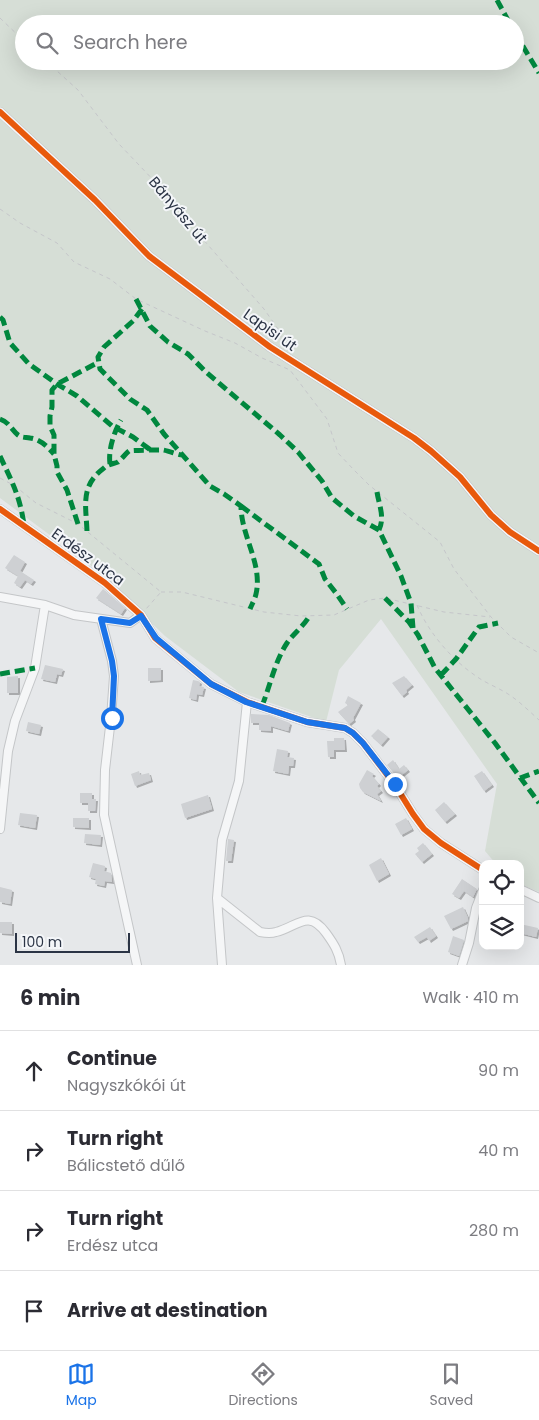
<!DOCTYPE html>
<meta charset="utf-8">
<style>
:root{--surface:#fff;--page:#f7f7f7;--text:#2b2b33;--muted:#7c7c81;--line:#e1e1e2;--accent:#1a73e8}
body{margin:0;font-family:Poppins,sans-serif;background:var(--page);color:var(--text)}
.controls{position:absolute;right:15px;bottom:15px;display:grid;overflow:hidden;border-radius:10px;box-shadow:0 5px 20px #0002}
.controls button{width:45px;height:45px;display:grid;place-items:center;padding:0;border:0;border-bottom:1px solid var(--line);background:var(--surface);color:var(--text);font:25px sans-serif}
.scale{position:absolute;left:15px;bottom:12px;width:115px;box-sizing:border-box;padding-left:5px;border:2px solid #2b3445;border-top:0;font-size:14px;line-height:18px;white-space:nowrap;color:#2b3445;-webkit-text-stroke:4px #f4f6f9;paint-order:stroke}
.stop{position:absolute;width:15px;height:15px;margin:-11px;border:4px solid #1a73e8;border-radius:50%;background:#fff}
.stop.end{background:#1a73e8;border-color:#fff;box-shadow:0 1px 5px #0008}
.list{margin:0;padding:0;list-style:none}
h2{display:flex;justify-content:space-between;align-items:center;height:65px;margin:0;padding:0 20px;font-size:21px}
h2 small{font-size:16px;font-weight:400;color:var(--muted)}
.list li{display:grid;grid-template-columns:32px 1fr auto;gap:15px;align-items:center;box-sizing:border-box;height:80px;padding:0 20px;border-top:1px solid var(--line)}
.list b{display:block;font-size:19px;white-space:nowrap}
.list p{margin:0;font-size:16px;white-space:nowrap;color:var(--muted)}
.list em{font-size:16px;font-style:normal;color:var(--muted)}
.icon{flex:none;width:28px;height:28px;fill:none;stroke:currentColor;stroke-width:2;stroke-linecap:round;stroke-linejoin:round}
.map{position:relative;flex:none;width:539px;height:965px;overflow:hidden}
.search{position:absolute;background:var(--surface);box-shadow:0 5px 20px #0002;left:15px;right:15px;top:15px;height:55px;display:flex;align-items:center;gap:12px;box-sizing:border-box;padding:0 18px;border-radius:28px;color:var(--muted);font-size:19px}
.sheet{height:385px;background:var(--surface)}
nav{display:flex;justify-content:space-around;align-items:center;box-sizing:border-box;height:70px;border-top:1px solid var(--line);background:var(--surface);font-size:14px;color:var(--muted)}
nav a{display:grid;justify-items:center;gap:2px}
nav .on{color:var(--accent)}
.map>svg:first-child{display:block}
.green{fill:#d6ded6;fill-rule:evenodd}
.building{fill:#ced0d3;filter:url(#shadow)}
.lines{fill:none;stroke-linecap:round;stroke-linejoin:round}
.minor-casing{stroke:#c4c6c8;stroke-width:10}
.path{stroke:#c5c6ca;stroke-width:1;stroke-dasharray:4 4;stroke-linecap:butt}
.minor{stroke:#f5f6f7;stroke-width:8}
.quiet{stroke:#00873e;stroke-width:5;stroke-dasharray:10 5;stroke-linecap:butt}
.cycleway-casing{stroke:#f4f6f9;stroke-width:9}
.cycleway{stroke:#e8590c;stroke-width:6}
.route{stroke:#1a73e8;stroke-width:6}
.labels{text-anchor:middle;stroke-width:4;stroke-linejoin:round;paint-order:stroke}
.street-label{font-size:15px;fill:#2b3445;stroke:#f4f6f9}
</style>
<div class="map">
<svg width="539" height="965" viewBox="0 0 539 965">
<defs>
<filter id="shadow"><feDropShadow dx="2" dy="2" stdDeviation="0" flood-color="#0004"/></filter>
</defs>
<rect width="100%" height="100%" fill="#e6e8ea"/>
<path class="green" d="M0,0H539V892L520,884V864H496L485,851L497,784L381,619L339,670L326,722L239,692L165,636L93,567L0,498ZM24,24H515V61H24Z"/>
<path class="building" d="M14,555L25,562L20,571L34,580L31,584L25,580L20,587L14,583L18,576L5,568Z
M103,589L125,608L121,614L96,598Z
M45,665L63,669L61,675L57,674L55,682L41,679Z
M148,668H161V680L148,681Z
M18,676V693H7V677Z
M404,676L412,685L406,690L407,692L402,696L392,683Z
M193,680L198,681L200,682L199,686L204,687L202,695L197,694L196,700L189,698Z
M348,696L361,703L353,718L354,720L349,724L338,712L348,705L345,703Z
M251,714L269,715L290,723L288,731L271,726V731L259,730V723H251Z
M28,722L41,725L39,734L26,731Z
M378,729L388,737L381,745L371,736Z
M334,738H344L345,750H334V757H328L327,741H334Z
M277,749L288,751L287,757L294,758L293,766H289L288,774L273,771Z
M393,760L399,769L404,765L408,770L398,778L387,765Z
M367,770L374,774L372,776L379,784L377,786L381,791L377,794L381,801L363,792L360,788L359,784Z
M139,771L140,775L149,773L151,780L135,786L131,774Z
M482,771L492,785L484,791L474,776Z
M80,793H92V799H96L95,811H88V803H80Z
M208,795L212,809L185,818L181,804Z
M444,802L455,814L445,822L435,810Z
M20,813L37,815L35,828L18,825Z
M73,818H89V828L73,827Z
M406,818L412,829L401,835L395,824Z
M85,834L101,835L100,845L84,843Z
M228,839L234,840L231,861H226Z
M423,843L432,854L422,862L415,854L419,851L417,848Z
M381,858L389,874L377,881L369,865Z
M93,863L105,866L104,871L111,873L112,882L105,881L104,886L95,884L96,879L89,877Z
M462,879L477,889L473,897L464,891L459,898L452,894Z
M0,887L12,890L10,904L0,902Z
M463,907L468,918V921L451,929L444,916Z
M0,922H12V934L0,933Z
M520,924L538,928L536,937L520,933Z
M430,927L436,936L429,941L427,937L418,942L414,937Z
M453,936L464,940L459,956L448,952Z"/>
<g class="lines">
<g class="minor-casing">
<path id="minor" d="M0,112L95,200L149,256L270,347L414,438L431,451L460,477L491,515L510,532L539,551
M0,509L105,583L141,615L155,638L211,684L247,702L307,722L345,728L353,733L363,743L395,785L413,814L424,829L441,843L483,870
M0,597L45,605L74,615L130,623L141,615
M101,619L112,661L114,676L111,718L105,770L104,815L137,965
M247,702L239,781L222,840L217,898L260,932C265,933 270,934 276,932C297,927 308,908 326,933C334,944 339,952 341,965
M0,829L8,751L15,721L35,668L45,605
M520,889L539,898
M217,898L222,965
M462,965L469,943L476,908L483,890"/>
</g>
<path class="path" d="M0,18L24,41
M46,61L78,90L119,144L178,206L201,237L264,309L278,329L285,347
M0,209L20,223L57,243L74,262L110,279L136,299L205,331L235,343L262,358L290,370L327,419L338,453L354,470L369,485L440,542L454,569L491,617L511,637L539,653
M0,478L15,486L36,503L78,524L161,592L146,609
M161,592H182L264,612L301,616L334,615L369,600L385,598L444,612L490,617
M417,605C428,632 452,660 476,676C484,682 494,686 503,691C516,698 528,710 539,720"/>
<use href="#minor" class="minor"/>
<path class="quiet" d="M497,0L510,24
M515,33L539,73
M136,299L150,326L168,342L188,354L206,372L280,435L298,452L322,481L332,498L354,516L379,530L401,576L411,603L413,628
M142,309L133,321L104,347L98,357L100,369L130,399L147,410L164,434L210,486L224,494L241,506C241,536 263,564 256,594C255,599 252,604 250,609
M0,317L3,320L10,343L29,364L57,384L77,396L112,426L133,437L152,451
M0,419C9,422 11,429 18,435C22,438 26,437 30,438C40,439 48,447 54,454
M0,456C12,482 20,496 24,525
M110,464C108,450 114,432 121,420
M377,492C379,505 385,517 379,530
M241,506L319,564L325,579L336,593L347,609
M78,524L67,490L57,472V466L54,454V435L50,426V416L52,407V390L57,384L99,362
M87,531C86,505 80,486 104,468C108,464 113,464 118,462C122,459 125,454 129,451C130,450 159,450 163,450C169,451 176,454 181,455
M385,598L409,622L418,635L435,668L495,743L539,803
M0,674L35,668
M441,675L456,659L479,627L498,623
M262,706C270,686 275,661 287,643C294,633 304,626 310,615
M520,778L539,771"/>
<g class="cycleway-casing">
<path id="cycleway" d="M0,112L95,200L149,256L270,347L414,438L431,451L460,477L491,515L510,532L539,551
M0,509L105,583L141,615L155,638L211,684L247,702L307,722L345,728L353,733L363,743L395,785L413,814L424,829L441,843L483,870"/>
</g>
<use href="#cycleway" class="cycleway"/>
</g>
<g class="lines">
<path class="route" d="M112,718L114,676L112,661L101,619L130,623L141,616L156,638L211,684L246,702L307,722L345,728L353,733L363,743L395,784"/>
</g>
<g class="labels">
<g class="street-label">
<text transform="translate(178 210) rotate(50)" y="5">Bányász út</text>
<text transform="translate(270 330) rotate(35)" y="5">Lapisi út</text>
<text transform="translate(88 557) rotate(36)" y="5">Erdész utca</text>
</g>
</g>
</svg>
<div class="controls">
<button><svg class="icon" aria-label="locate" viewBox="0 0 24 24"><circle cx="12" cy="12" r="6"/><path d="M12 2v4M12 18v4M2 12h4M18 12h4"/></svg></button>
<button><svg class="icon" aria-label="layers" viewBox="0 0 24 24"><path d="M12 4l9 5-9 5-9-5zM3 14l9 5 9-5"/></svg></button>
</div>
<div class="scale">100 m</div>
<div class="stop" style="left:112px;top:718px"></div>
<div class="stop end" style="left:395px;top:784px"></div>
<div class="search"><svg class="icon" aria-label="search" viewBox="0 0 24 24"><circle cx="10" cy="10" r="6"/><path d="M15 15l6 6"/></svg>Search here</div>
</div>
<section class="sheet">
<h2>6 min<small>Walk · 410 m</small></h2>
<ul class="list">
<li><svg class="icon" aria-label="ahead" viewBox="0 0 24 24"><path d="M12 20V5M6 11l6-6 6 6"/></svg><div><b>Continue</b><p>Nagyszkókói út</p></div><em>90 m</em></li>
<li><svg class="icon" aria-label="right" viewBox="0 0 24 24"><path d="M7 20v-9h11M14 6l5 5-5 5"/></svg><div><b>Turn right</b><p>Bálicstető dűlő</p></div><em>40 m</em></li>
<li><svg class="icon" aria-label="right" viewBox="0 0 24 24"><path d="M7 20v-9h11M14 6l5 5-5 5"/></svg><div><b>Turn right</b><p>Erdész utca</p></div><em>280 m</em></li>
<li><svg class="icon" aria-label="arrive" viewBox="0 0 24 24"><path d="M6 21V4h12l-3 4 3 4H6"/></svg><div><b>Arrive at destination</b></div></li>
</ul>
</section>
<nav>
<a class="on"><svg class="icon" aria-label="map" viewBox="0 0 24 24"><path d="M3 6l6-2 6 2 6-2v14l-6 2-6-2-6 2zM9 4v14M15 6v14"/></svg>Map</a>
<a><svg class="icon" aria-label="directions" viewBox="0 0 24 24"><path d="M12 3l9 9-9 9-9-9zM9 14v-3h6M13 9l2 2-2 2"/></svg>Directions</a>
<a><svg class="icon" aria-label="saved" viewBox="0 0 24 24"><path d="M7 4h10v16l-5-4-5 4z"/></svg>Saved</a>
</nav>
